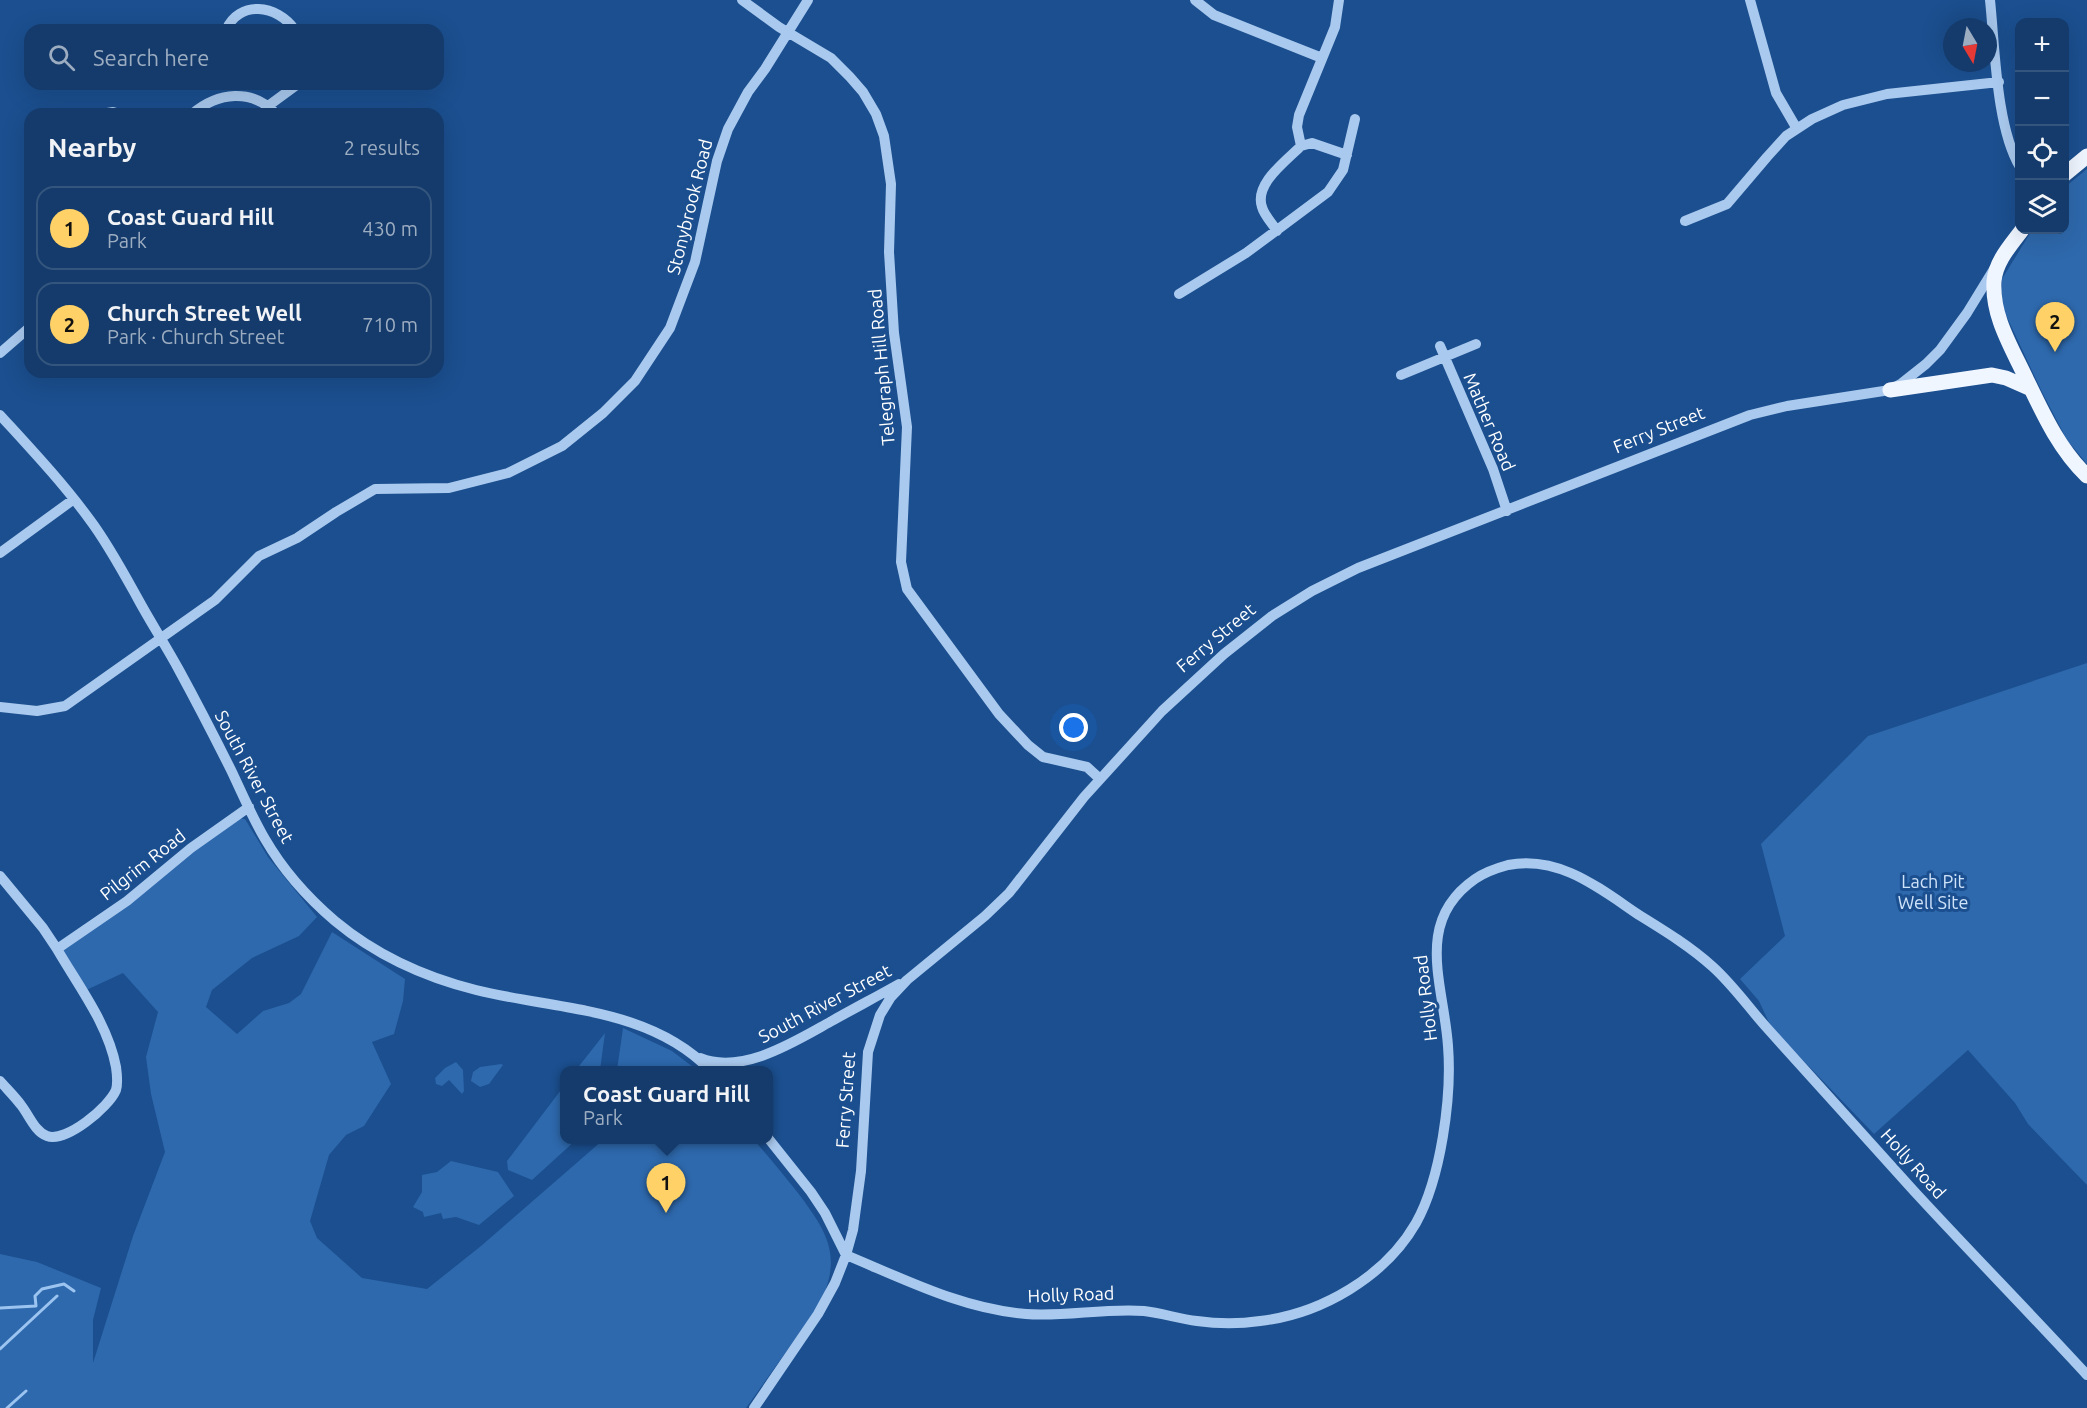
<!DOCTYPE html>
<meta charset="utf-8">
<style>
:root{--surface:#143b6b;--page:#1d4271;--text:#f1f3f6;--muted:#9dadc1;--line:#33557e;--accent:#ffd166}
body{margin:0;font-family:Ubuntu,sans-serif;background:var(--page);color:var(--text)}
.controls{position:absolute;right:18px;top:18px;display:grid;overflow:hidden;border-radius:12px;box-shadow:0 6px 24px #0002}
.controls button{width:54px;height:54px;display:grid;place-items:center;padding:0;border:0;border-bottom:2px solid var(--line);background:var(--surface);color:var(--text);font:30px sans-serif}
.compass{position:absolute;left:1943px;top:18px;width:54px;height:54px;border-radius:50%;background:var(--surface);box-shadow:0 6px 24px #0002;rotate:170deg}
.you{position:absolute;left:1074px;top:728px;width:21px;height:21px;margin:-15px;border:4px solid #fff;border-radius:50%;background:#1a73e8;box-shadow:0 0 0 9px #1a73e833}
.badge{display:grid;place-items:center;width:39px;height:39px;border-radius:50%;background:var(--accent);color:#111;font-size:20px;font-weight:700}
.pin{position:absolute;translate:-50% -50px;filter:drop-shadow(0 2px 3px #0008)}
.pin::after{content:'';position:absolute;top:32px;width:21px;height:18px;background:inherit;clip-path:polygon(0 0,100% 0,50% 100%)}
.popup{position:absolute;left:560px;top:1066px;width:213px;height:78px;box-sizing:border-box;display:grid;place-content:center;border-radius:12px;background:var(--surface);filter:drop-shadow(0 2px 4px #0005);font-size:20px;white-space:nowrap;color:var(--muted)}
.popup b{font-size:22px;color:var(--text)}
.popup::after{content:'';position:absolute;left:50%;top:100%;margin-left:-12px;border:12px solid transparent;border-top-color:var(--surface)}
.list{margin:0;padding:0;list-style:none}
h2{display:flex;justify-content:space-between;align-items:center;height:78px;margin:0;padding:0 24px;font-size:26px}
h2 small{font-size:20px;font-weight:400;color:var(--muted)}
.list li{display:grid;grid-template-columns:39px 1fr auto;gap:18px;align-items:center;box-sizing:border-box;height:84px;margin:0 12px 12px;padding:0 12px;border:2px solid var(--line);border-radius:18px}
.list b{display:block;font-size:22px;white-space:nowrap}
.list p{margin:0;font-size:20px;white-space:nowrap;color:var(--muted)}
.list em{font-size:20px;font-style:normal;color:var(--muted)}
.icon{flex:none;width:33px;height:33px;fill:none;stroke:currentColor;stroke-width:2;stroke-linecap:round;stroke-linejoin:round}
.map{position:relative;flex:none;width:2087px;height:1408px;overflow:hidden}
.search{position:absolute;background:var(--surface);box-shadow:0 6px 24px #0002;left:24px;top:24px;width:420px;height:66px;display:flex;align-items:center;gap:15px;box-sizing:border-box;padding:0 21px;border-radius:18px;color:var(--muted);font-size:22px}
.panel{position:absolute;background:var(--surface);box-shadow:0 6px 24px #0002;left:24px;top:108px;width:420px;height:270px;border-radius:18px}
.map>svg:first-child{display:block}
.green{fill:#2e69ad}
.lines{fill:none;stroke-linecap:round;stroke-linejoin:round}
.stream{stroke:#9cc4f0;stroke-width:3}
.minor{stroke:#a9c9ee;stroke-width:10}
.major{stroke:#f0f6ff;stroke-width:15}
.labels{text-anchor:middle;stroke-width:6;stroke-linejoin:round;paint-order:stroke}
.street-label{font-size:18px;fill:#fff;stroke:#1b4f8f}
.park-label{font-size:18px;fill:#cfe3fa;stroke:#1b4f8f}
</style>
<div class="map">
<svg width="2087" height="1408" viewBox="0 0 2087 1408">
<rect width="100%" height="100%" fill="#1b4f8f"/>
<path class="green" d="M2087,169V464L2067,440L2042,392L2005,313L2001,295L2002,279L2032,230H2064L2065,187Z
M2087,663V1185L2028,1124L2015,1103L1968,1050L1874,1134L1771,1027L1759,1001L1740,979L1785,936L1761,844L1868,736Z
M234,818L245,819L268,857L317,917L299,936L252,958L212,990L206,1007L237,1034L263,1011L289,1003L301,994L332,932L405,979L403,1001L394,1034L372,1042L391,1084L364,1126L346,1135L329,1155L310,1221L317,1238L362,1278L427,1289L481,1246L603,1140H754C769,1157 784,1175 798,1193C829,1234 843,1258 818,1307L746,1408H0V1254L37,1262L101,1288L93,1320V1363L133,1236L165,1152L151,1094L146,1057L158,1012L123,973L82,992L57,949Z
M623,1028L672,1051L697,1070H617Z
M605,1033L600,1070H576Z
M456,1062L463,1070L464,1091L462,1094L449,1080L442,1086L436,1084L435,1078L445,1068Z
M501,1064L503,1065L489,1084L480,1087L471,1081L473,1072L480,1067Z
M564,1086V1140H576L532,1180L508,1170L507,1161Z
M451,1161L498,1172L514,1196L479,1225L456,1217L443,1219L441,1213L424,1217L423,1212L413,1207L422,1192V1175L437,1172Z"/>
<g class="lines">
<path class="stream" d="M0,1308L36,1306L35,1296L42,1289L64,1284L74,1291
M0,1349L57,1296
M7,1408L26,1391"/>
<path class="minor" d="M742,0L779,27L831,58L850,77L863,92L876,114L884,136L891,184L889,252L894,333L907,427L901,562L907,589L999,714L1028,745L1043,757L1087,767L1099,778
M1195,0L1214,15L1322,58
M1750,0L1776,93L1797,129
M1990,0C1995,47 1996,127 2020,167
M226,30C239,0 277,4 295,30
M268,106L298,84
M102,114L113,112L119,114
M192,114C218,92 252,88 276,114
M1301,146L1312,143L1347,155
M1685,221L1727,204L1767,157L1786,136L1812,119L1843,105L1887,94L1999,82
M1277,231C1272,223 1264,215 1262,207C1254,184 1286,161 1301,146L1297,127L1299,115L1335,27L1339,0
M1179,294L1246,253L1328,192L1343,170L1355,119
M1440,346L1493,469L1507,511
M0,353L30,327
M1401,375L1476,344
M0,415C31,449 63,483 90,520C108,544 123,572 138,599C151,623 166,646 179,670C197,703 214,736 231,770C242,793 252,817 265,839C283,870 308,898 335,921C377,956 424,977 476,990C556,1010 649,1007 710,1070
M0,553L74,499
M0,707L37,711L65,706L215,600L259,556L297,538L336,512L375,489L449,488L508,473L562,446L603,413L635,381L670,328L695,262L717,161L728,129L748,92L765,69L808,0
M0,876L43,928L57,949L127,901L191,848L249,807
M700,1058C742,1075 794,1042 830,1022C853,1009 876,997 899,984
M0,1081C7,1089 15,1097 21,1105C29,1115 35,1132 47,1136C66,1143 109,1107 116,1090C118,1083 117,1074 116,1067C108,1024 79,987 57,949
M768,1138L811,1192L825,1213L846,1255C904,1279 962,1309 1026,1314C1065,1317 1104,1308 1144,1311C1162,1313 1179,1319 1197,1321C1218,1324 1240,1324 1260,1321C1321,1314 1385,1277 1416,1223C1441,1178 1452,1097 1448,1046C1444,985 1413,922 1475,879C1485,872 1497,868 1508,865C1559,855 1599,888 1639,915C1665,931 1691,947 1713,967C1733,985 1749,1008 1767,1028C1816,1082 1864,1136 1913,1190C1970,1252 2030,1313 2087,1375
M754,1408L818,1314L835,1283L846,1255L853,1230L861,1171L868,1052L880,1015L891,997L907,980L985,916L1009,893L1084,797L1162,711L1224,654L1272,616L1312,591L1358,568L1750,415L1787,406L1890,390L1902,383L1926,364L1940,350L1967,313L1994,269"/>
<path class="major" d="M2064,175L2087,156
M2022,230C2010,246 1996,261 1994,281C1992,314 2009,343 2023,372C2041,409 2057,447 2087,476
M1890,390L1992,375L2006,378L2031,389"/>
</g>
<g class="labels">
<g class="street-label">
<text transform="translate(690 207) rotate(-76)" y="6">Stonybrook Road</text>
<text transform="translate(882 367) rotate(-95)" y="6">Telegraph Hill Road</text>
<text transform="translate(1489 422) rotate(67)" y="6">Mather Road</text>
<text transform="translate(1659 430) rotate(-22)" y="6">Ferry Street</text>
<text transform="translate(1216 638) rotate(-40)" y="6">Ferry Street</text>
<text transform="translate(254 777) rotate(62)" y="6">South River Street</text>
<text transform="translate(143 865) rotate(-38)" y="6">Pilgrim Road</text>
<text transform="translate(1426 998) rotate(-97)" y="6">Holly Road</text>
<text transform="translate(825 1004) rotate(-28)" y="6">South River Street</text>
<text transform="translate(846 1100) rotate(-86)" y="6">Ferry Street</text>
<text transform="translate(1913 1164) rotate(48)" y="6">Holly Road</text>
<text transform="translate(1071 1295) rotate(-2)" y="6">Holly Road</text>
</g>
<g class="park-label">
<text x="1933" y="888">Lach Pit<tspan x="1933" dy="21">Well Site</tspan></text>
</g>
</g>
</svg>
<div class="controls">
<button>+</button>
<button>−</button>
<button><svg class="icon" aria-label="locate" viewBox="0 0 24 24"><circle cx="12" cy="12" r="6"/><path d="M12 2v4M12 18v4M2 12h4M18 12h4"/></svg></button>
<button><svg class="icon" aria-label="layers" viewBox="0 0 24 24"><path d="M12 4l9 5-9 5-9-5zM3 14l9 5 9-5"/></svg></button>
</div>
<svg class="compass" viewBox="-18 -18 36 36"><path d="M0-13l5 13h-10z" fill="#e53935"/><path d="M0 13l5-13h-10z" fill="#9dadc1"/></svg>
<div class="you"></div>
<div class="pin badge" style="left:666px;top:1213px">1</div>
<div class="popup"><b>Coast Guard Hill</b>Park</div>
<div class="pin badge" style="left:2055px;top:352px">2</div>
<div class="search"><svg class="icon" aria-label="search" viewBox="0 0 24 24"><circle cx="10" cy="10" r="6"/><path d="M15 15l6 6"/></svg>Search here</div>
<section class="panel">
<h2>Nearby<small>2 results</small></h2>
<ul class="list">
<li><span class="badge">1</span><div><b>Coast Guard Hill</b><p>Park</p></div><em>430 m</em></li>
<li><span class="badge">2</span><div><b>Church Street Well</b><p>Park · Church Street</p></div><em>710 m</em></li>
</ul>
</section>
</div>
